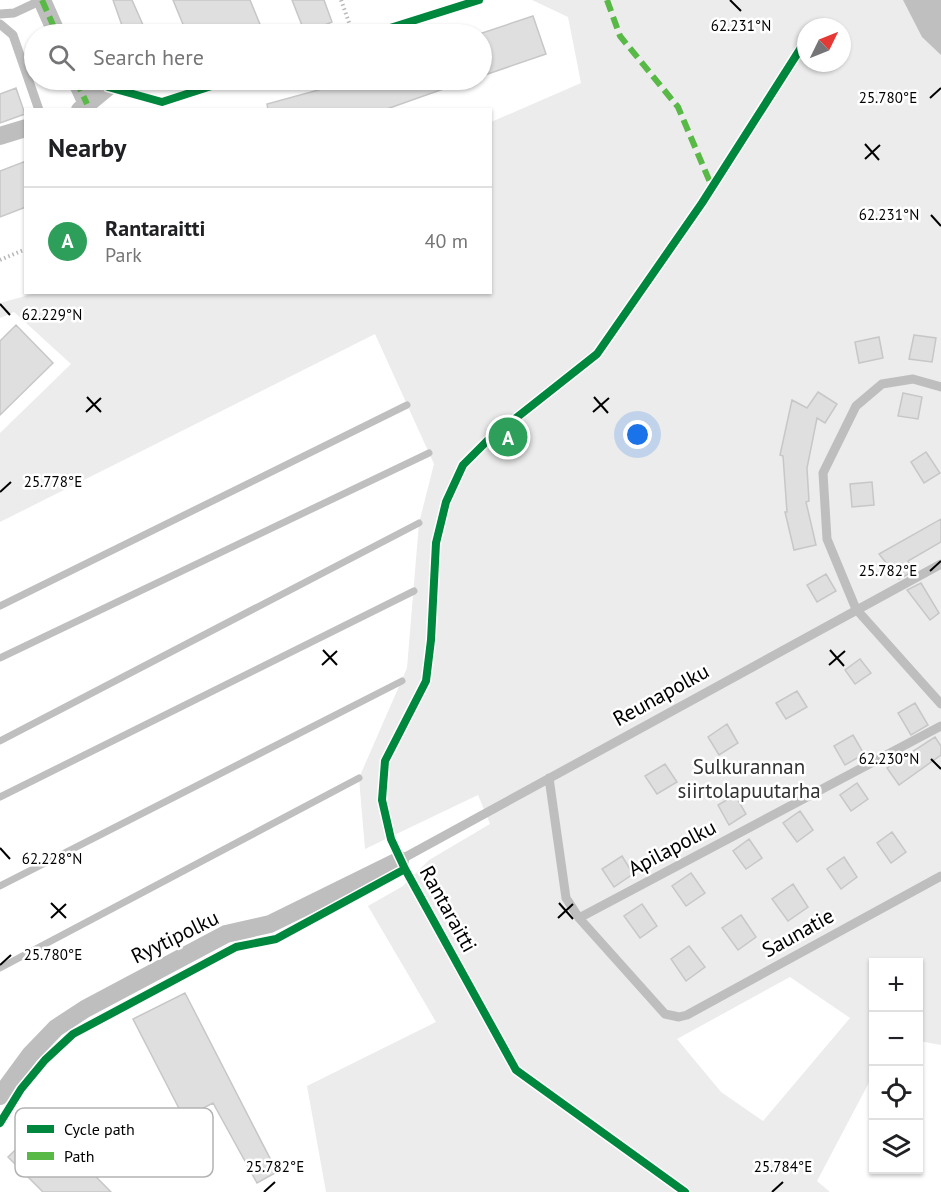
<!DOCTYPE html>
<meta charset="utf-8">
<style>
:root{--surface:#fff;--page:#f2f2f2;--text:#202124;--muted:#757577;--line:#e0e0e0;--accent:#595959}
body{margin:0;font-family:"PT Sans",sans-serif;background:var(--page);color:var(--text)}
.controls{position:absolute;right:18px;bottom:18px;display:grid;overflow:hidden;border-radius:0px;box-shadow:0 2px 4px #0004}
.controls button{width:54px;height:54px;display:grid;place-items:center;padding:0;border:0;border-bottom:2px solid var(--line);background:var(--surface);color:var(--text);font:30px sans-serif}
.compass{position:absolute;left:797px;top:18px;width:54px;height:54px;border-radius:50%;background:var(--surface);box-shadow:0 2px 4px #0004;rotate:47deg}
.you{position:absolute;left:638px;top:435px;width:21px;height:21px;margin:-15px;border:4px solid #fff;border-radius:50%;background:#1a73e8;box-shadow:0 0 0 9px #1a73e833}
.badge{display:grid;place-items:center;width:39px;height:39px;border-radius:50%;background:var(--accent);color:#fff;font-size:20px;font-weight:700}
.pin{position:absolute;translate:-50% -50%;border:3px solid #fff;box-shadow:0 2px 6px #0006}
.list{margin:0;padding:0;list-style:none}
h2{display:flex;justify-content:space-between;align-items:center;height:78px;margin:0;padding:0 24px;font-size:26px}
h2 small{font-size:20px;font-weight:400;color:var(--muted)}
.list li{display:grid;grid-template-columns:39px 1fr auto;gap:18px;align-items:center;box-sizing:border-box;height:108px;padding:0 24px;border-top:2px solid var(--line)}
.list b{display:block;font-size:22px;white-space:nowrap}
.list p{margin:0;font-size:20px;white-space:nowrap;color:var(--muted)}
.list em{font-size:20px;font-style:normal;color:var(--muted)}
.icon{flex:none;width:33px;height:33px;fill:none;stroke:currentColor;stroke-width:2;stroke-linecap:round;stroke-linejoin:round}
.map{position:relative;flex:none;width:941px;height:1192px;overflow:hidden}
.search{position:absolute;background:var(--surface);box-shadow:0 2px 4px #0004;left:24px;top:24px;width:468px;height:66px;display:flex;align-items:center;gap:15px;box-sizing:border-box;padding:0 21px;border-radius:33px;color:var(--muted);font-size:22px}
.panel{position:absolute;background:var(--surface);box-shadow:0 2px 4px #0004;left:24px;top:108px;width:468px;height:186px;border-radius:0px}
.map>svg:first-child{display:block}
.green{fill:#ececec;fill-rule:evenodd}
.water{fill:#bfbfbf}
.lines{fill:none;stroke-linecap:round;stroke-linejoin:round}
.stream{stroke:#bfbfbf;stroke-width:7}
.building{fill:#dfdfdf;stroke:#c7c7c7;stroke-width:1.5}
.path{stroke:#b9b9b9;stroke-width:4;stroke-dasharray:1.5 3;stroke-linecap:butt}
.service{stroke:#bebebe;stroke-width:9}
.minor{stroke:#bebebe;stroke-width:18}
.quiet{stroke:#58b947;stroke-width:6;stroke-dasharray:12 6;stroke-linecap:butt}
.cycleway-casing{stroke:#fff;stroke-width:11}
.cycleway{stroke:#00873e;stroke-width:8}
.ticks{fill:none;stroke:#000;stroke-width:2}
.labels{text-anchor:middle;stroke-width:5;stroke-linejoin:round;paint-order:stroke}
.street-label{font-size:21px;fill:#000;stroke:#fff}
.park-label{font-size:21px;fill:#333;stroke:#fff}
.key{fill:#fff;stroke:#b2b2b2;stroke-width:1.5}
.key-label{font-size:16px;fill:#000}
.ticks-label{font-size:15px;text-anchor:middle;fill:#000;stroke:#fff;stroke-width:5;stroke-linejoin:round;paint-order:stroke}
</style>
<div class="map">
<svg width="941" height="1192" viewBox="0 0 941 1192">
<rect width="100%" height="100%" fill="#fff"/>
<path class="green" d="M532,0H941V1045L919,1041L918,962H874L873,1075L817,1181L830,1192H326L307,1086L436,1022L368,906L403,886L429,860L490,824L478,795L365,849L359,778L407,668L419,523L434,464L375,334L0,522V433L71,364L14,312L0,318V303L36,293L490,292L491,122L581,83L568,17ZM806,27H842V63H806ZM790,977L850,1018L763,1121L721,1092L677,1039Z"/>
<path class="water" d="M903,0H941V55L922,37Z"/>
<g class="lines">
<path class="stream" d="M0,606L407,405
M0,658L429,453
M0,741L419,523
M0,797L414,591
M0,886L402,681
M0,968L359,778"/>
</g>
<path class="building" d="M113,0H132L147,34H125Z
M173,0H250L264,34H187Z
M292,0H324L332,22L305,33Z
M533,16L546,54L482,76V33Z
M355,80H462L463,82L384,110H268L267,104Z
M16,88L25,114L0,123V94Z
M26,161V207L0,217V171Z
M16,325L53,363L0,415V341Z
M914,335L936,338L932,362L909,359Z
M879,337L883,358L859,363L855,342Z
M818,392L837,404L825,423L817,418L807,468L809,501L806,502L816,545L794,550L785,512H787L783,456L780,455L792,400L807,408Z
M903,393L922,397L918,419L898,416Z
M926,452L940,473L924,483L911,462Z
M872,482L874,505L852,507L850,484Z
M941,519V542L908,561L914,571L899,579L879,554Z
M826,574L836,591L817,602L807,585Z
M921,583L939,613L930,620L907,590Z
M860,659L871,673L855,684L845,670Z
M797,691L807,707L786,719L776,703Z
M915,703L928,725L911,735L898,713Z
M727,724L738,743L719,755L708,737Z
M853,735L864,754L845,765L834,746Z
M935,737L941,746V755L899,785L887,768Z
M665,764L677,782L657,794L645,776Z
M857,783L868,799L851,811L840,795Z
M735,795L746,814L729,825L718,805Z
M800,811L813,830L797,842L783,823Z
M892,832L906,852L891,863L877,843Z
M749,839L762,858L746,869L733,851Z
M622,856L633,874L614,887L602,869Z
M844,857L857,877L841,889L827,869Z
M691,873L705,893L686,906L672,886Z
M793,884L808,907L788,921L772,899Z
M642,904L657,926L640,938L624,916Z
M741,915L756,937L738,950L722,928Z
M689,946L705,967L686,981L671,959Z
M185,993L277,1172L257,1183L213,1103L184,1118L133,1019Z
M43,1123L111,1192H43L8,1157Z"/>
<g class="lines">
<path class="path" d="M341,0L353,34
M463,0V5
M0,260L26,249"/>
<path class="service" d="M0,14L14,13L42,0
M0,24L13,35L39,110
M941,387L913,379L882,384L856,406L823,473L827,539L856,609L941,704
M549,778L566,898L579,918L665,1014L679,1017L687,1015L941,876
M400,860L941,564
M579,918L941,726"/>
<path class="minor" d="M42,0L57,34
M76,80L87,104
M80,110L108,87
M0,136L26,128
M0,1096L30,1055L56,1028L85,1009L226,934L270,924L400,860"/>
<path class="quiet" d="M42,0L57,34
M607,0L620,36L678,107L712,187
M76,80L87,104"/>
<g class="cycleway-casing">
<path id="cycleway" d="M371,34L479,0
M108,87L162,102L230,80
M0,1123L21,1089L45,1060L73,1034L236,947L276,939L405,869
M685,1192L516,1070L405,869L391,839L382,800L385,761L426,681L431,640L436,543L446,502L463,465L487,441L597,354L702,203L806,40"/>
</g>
<use href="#cycleway" class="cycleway"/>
</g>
<path class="ticks" d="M730,0L741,11M930,98L941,88M865,144L879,160M865,159L880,145M931,215L941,226M0,304L10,315M87,397L101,412M594,397L608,413M86,412L101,398M593,412L609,398M0,492L11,482M930,571L941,561M323,650L337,665M830,650L844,666M322,665L337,651M829,665L845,651M931,759L941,769M0,848L10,859M51,903L66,918M559,903L573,919M51,918L66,904M558,918L573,904M0,965L11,955M264,1192L275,1182M772,1192L783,1182"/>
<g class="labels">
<g class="street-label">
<text transform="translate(661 695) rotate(-29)" y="7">Reunapolku</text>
<text transform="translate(672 848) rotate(-28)" y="7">Apilapolku</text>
<text transform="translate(448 909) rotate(61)" y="7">Rantaraitti</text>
<text transform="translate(798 933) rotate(-29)" y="7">Saunatie</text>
<text transform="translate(175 937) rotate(-26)" y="7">Ryytipolku</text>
</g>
<g class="park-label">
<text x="749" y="774">Sulkurannan<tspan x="749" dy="24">siirtolapuutarha</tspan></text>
</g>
</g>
<rect x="15" y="1108" width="198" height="69" rx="9" class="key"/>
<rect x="27" y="1125" width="27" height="8" fill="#00873e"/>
<rect x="27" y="1152" width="27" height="8" fill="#58b947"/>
<g class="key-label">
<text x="64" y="1135">Cycle path</text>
<text x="64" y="1162">Path</text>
</g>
<g class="ticks-label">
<text x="741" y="31">62.231°N</text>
<text x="888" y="103">25.780°E</text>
<text x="889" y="220">62.231°N</text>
<text x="52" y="320">62.229°N</text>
<text x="53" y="487">25.778°E</text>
<text x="888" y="576">25.782°E</text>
<text x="889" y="764">62.230°N</text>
<text x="52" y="864">62.228°N</text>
<text x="53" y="960">25.780°E</text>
<text x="275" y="1172">25.782°E</text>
<text x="783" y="1172">25.784°E</text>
</g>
</svg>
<div class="controls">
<button>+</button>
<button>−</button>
<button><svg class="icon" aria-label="locate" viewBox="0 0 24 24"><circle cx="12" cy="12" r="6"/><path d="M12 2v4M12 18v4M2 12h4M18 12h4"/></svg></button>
<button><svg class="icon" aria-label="layers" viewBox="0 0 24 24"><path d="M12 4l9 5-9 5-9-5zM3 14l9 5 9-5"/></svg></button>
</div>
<svg class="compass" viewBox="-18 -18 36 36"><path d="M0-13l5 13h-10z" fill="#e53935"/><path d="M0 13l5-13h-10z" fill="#757577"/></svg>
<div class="you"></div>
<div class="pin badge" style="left:508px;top:437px;background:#2e9e5b">A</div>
<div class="search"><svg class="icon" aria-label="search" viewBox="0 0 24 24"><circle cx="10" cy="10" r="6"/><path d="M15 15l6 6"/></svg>Search here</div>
<section class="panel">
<h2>Nearby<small></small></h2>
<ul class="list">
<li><span class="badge" style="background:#2e9e5b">A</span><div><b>Rantaraitti</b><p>Park</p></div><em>40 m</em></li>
</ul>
</section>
</div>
